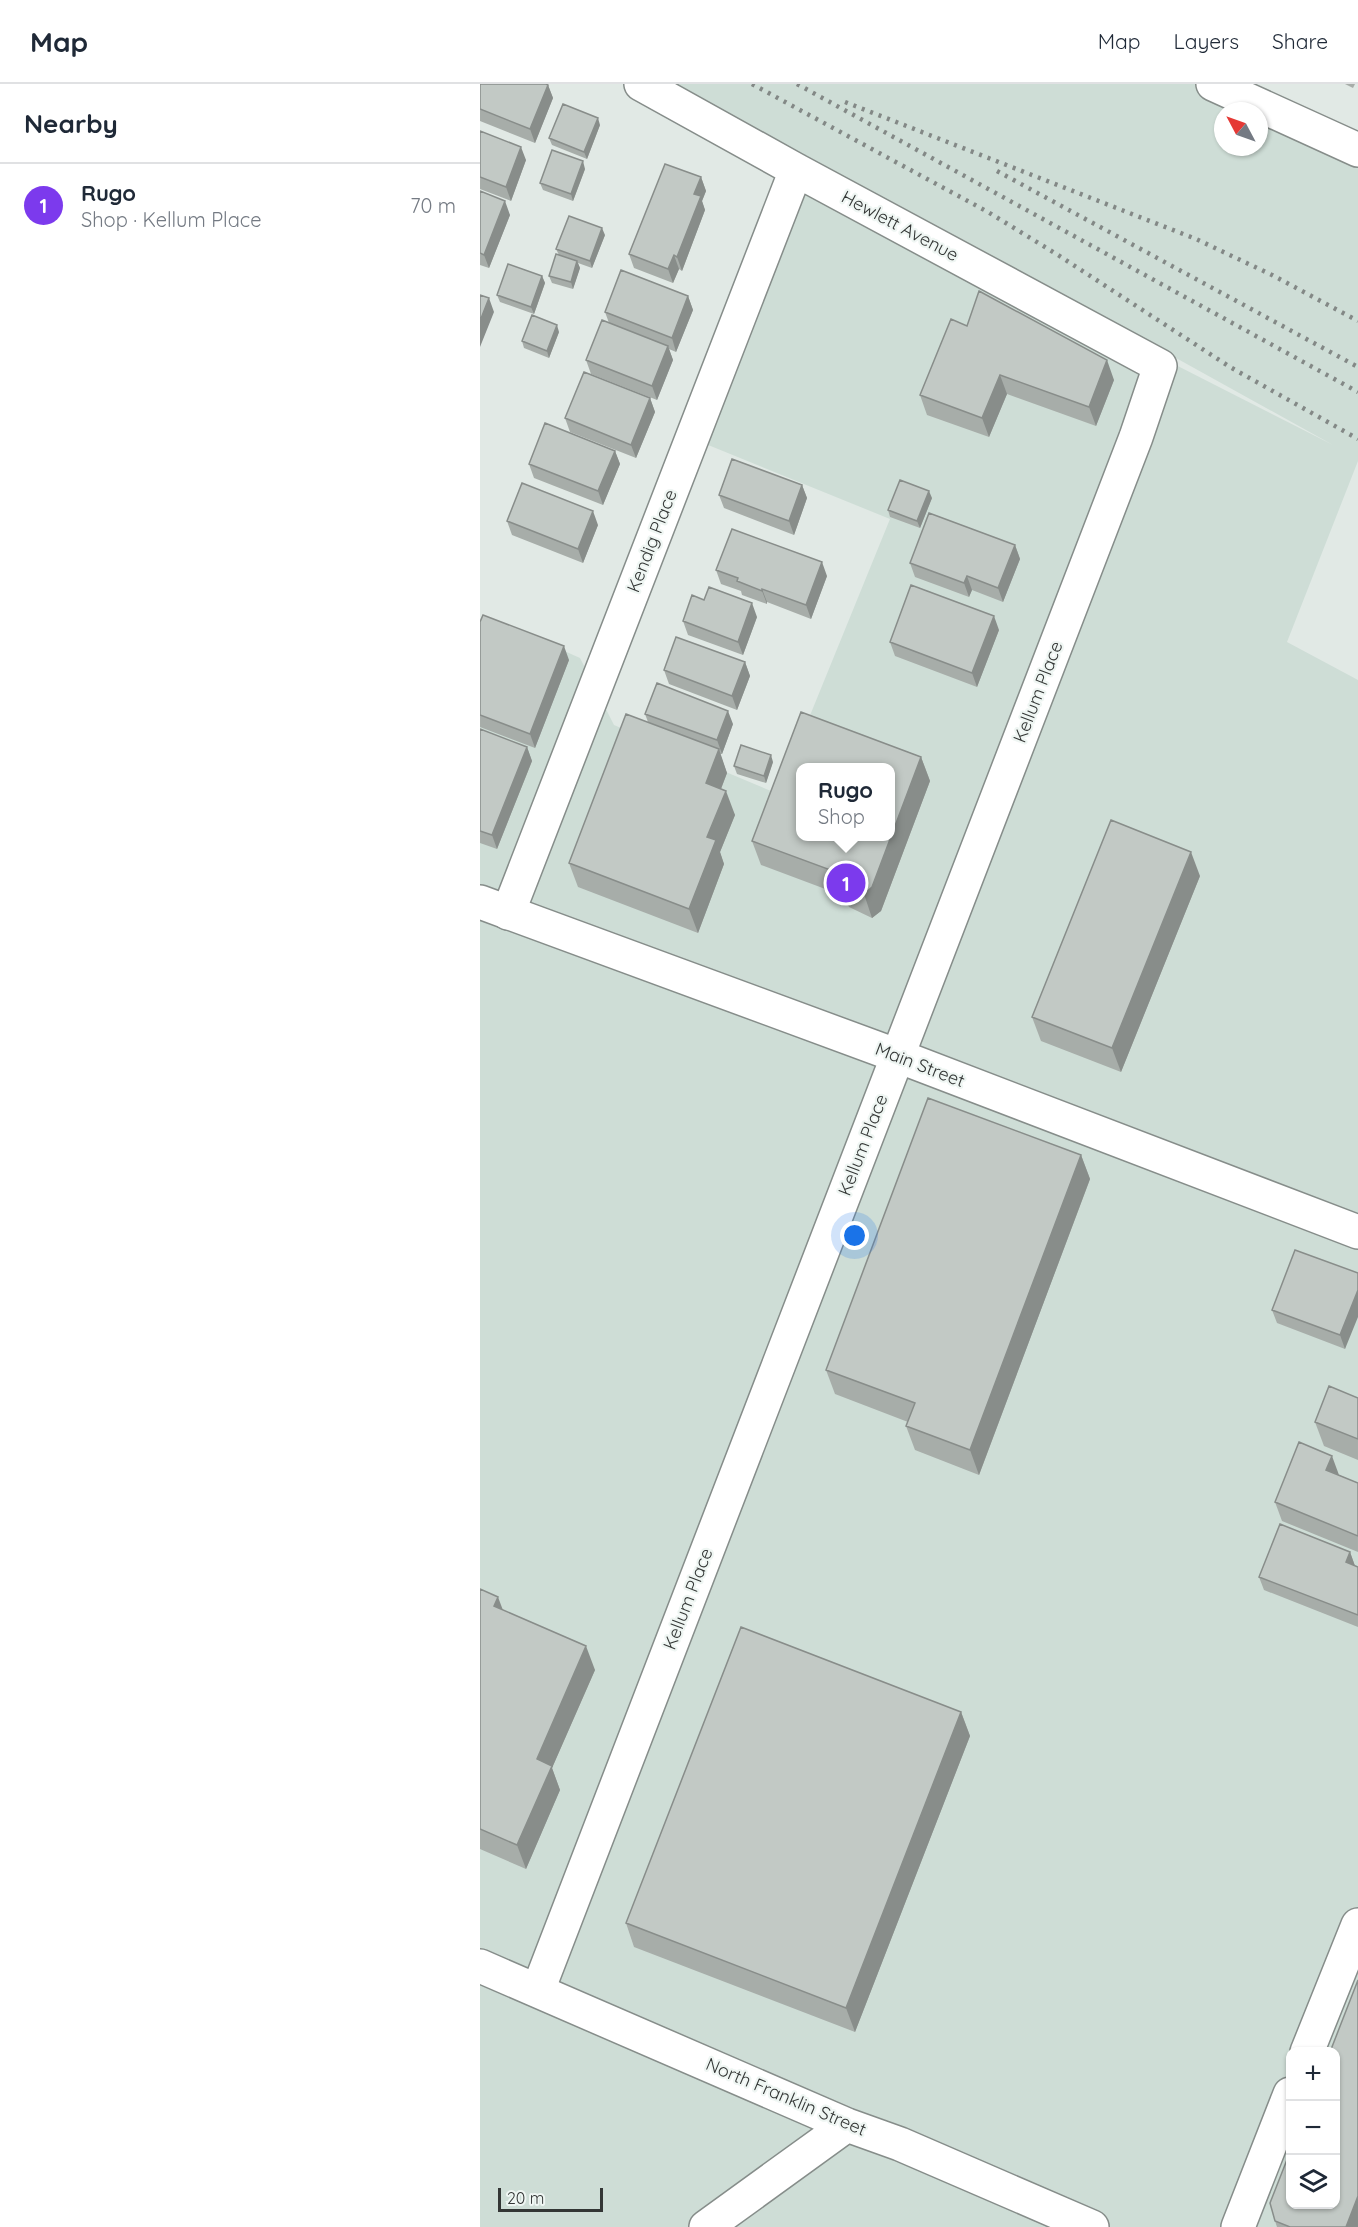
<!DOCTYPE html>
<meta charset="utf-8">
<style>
:root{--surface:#fff;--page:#f2f2f3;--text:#1f2937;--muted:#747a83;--line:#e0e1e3;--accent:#7c3aed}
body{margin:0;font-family:Quicksand,sans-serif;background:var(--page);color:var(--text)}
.controls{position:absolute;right:18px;bottom:18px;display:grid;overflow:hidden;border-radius:12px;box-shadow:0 2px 4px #0004}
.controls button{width:54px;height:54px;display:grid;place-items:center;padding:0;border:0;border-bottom:2px solid var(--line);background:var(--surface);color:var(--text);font:30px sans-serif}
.compass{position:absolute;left:734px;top:18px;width:54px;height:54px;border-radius:50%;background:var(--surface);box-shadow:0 2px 4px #0004;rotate:311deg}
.scale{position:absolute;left:18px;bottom:15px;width:105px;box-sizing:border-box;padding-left:6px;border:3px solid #333635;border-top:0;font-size:16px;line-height:21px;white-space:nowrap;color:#333635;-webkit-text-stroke:4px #eff6f3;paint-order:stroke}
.you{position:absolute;left:375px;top:1152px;width:21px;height:21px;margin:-15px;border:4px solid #fff;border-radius:50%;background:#1a73e8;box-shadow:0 0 0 9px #1a73e833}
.badge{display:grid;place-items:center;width:39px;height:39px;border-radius:50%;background:var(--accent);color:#fff;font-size:20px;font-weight:700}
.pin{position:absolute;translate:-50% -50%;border:3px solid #fff;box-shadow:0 2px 6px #0006}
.popup{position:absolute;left:316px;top:679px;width:99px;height:78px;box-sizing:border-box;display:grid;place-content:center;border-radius:12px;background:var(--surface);filter:drop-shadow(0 2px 4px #0005);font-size:20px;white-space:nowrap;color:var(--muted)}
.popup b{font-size:22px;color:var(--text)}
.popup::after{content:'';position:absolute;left:50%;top:100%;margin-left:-12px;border:12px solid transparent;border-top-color:var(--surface)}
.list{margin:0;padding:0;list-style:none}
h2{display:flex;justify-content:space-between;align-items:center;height:78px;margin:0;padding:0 24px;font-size:26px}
h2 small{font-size:20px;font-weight:400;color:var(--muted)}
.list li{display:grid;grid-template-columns:39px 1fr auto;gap:18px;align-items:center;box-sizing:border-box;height:84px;padding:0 24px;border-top:2px solid var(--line)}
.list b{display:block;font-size:22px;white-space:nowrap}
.list p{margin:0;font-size:20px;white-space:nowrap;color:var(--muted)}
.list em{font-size:20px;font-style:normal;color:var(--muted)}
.icon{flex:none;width:33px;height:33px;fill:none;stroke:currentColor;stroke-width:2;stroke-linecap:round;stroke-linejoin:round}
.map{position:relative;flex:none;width:878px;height:2143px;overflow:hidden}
header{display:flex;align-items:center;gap:36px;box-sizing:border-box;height:84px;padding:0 30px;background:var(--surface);border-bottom:2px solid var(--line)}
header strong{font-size:28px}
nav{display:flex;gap:33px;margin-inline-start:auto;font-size:21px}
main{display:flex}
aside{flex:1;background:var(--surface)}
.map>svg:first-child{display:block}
.built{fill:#ceddd6;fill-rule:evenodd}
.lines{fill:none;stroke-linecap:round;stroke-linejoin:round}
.street-casing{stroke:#868d8a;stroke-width:36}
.secondary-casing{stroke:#868d8a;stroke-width:36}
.street{stroke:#fff;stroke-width:33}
.secondary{stroke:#fff;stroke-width:33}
.rail{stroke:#838886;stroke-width:4.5;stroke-dasharray:3 6;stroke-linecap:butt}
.wall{fill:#a7ada9}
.shaded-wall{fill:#888d8a}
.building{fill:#c2c9c5;stroke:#888d8a;stroke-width:1.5;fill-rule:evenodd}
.labels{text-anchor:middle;stroke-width:4.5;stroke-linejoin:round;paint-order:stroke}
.street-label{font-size:18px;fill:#333635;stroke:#eff6f3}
</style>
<header>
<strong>Map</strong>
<nav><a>Map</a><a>Layers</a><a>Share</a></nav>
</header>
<main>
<aside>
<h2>Nearby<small></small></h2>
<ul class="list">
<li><span class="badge">1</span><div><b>Rugo</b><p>Shop · Kellum Place</p></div><em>70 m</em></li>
</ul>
</aside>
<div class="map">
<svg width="878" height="2143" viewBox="0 0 878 2143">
<rect width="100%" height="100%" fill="#e1e9e5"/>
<path class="built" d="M161,0H734L878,66V377L807,558L878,596V2143H0V554L8,533L100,574L134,641L298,710L410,435L211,354L316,86ZM743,27H779V63H743ZM687,269L853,361L684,275ZM321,684H411V752H321ZM810,1968H856V2120H810Z"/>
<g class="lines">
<g class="street-casing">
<path id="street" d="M733,0L878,66
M28,829L316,86
M58,1906L656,353L680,282L316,86L161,0
M827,1968L878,1841
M758,2143L810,2010"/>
</g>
<g class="secondary-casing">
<path id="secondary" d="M0,818L418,972L878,1148
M0,1882L367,2041L420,2060L612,2143
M226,2143L367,2041"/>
</g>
<use href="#street" class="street"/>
<use href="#secondary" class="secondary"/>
<path class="rail" d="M272,0L508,128L578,171L750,283L878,355
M317,0L878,308
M365,18L716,155L792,191L878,237
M517,87L878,283"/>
</g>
<path class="wall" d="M0,0L68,1L73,14L55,59L0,37Z
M865,0H875L873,4Z
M120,41L107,75L72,61L69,54Z
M0,47L46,76L31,117L0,105Z
M105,85L93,117L63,106L60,99Z
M221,93L226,107L222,117L225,126L202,187L199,185L193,199L154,184L149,170Z
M0,107L30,131L9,184L0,181Z
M125,151L112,184L98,179L100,184L93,205L72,199L69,192L79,171L76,165Z
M62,192L65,199L54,230L20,218L17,211Z
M208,212L213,226L196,268L189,265L193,276L177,316L111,290L106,276L129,239L125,228Z
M487,242L634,296L616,342L527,310L509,353L447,331L440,311Z
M79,248L69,274L44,264L42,257Z
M170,314L175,328L156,374L90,348L85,334Z
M135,367L140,380L123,421L54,394L49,380Z
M322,401L327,414L314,451L244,424L239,411Z
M452,414L440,444L410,433L408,426Z
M27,437L118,441L103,479L32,451Z
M535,461L540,475L523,518L492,506L489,513L435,493L430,479Z
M236,486L347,492L331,535L287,518V520L262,511L261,507L241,500Z
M224,516L277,533L263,571L208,551L203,537Z
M0,538L89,576L55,664L0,643Z
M519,546L497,603L415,572L410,558Z
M265,578L270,592L257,626L189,600L184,586Z
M165,630L253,640L242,670H240L247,689L241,705L255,731L240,768L244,780L218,849L98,803L89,779L168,638Z
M0,645L47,663L52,677L17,765L0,759Z
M441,673L450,697L401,827L392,834L369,823L364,812L281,781L272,757Z
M293,678L286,699L257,690L254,682Z
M720,792L641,988L561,957L552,933Z
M601,1071L610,1095L499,1391L435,1366L426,1342L428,1338L355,1310L346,1286Z
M878,1189L865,1265L797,1239L792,1226Z
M878,1314V1376L844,1362L835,1338Z
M859,1391L878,1399V1468L802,1437L795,1418Z
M870,1468L875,1482L878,1483V1543L784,1506L779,1493Z
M0,1505L23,1526L115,1586L72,1684L80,1706L46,1785L0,1765Z
M481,1628L490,1652L375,1948L154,1863L146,1839Z
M795,2137L878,2143H797Z"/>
<path class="shaded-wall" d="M68,1L73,14L55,59L50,45Z
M118,34L120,41L107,75L104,68Z
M41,63L46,76L31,117L26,103Z
M103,77L105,85L93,117L91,110Z
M221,93L226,107L222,117L225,126L202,187L197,173L214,110Z
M25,117L30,131L9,184L4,171Z
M122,144L125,151L112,184L110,177Z
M194,171L199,185L193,199L188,185Z
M97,177L100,184L93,205L91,198Z
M62,192L65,199L54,230L51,223Z
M208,212L213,226L196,268L192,254Z
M9,214L14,228L0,263V237Z
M77,241L79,248L69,274L67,267Z
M188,262L193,276L177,316L172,302Z
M627,276L634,296L616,342L609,323Z
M520,291L527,310L509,353L502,334Z
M170,314L175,328L156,374L151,361Z
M135,367L140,380L123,421L118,407Z
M322,401L327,414L314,451L309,437Z
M449,407L452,414L440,444L437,437Z
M113,427L118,441L103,479L98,465Z
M535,461L540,475L523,518L518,504Z
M342,478L347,492L331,535L326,521Z
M487,492L492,506L489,513L484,499Z
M282,505L287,518V520L282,507Z
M272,519L277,533L263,571L258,558Z
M514,532L519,546L497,603L492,589Z
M84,562L89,576L55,664L50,650Z
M265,578L270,592L257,626L252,612Z
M248,627L253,640L242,670L237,656Z
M47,663L52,677L17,765L12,751Z
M239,665L247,689L234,723L226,699Z
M291,671L293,678L286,699L284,692Z
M441,673L450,697L401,827L392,834L384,810Z
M246,707L255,731L240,768L244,780L218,849L209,825L227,753Z
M711,768L720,792L641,988L632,964Z
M601,1071L610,1095L499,1391L490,1366Z
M878,1206V1233L865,1265L860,1251Z
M852,1372L859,1391L846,1386Z
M870,1468L875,1482L866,1478Z
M18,1513L27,1537L14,1522Z
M106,1562L115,1586L72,1684L80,1706L46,1785L37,1761L57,1675Z
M481,1628L490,1652L375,1948L366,1924Z
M878,2112V2143H866Z"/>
<path class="building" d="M0,0H66L68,1L50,45L0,25Z
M83,20L118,34L104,68L69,54Z
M0,47L41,63L26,103L0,93Z
M72,66L103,77L91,110L60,99Z
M185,80L221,93L214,110L221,112L197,173L194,171L188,185L149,170Z
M0,107L25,117L4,171L0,169Z
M89,132L122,144L110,177L76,165Z
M76,170L97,177L91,198L69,192Z
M28,180L62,192L51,223L17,211Z
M141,186L208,212L192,254L125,228Z
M499,207L627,276L609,323L520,291L502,334L440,311L471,235L487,242Z
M0,211L9,214L0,237Z
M52,231L77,241L67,267L42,257Z
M122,236L188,262L172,302L106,276Z
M104,288L170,314L151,361L85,334Z
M65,339L135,367L118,407L49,380Z
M252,375L322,401L309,437L239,411Z
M420,396L449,407L437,437L408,426Z
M42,399L113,427L98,465L27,437Z
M449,429L535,461L518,504L487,492L484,499L430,479Z
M252,445L342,478L326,521L282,505V507L257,497L258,494L236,486Z
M431,501L514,532L492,589L410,558Z
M229,503L272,519L258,558L203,537L212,511L224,516Z
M3,531L84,562L50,650L0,631V538Z
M196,553L265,578L252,612L184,586Z
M177,599L248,627L237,656L165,630Z
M321,628L441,673L392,803L384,810L360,799L356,788L272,757ZM321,684H411V753H321Z
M146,630L239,665L226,699L246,707L227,753L236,756L209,825L89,779Z
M0,645L47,663L12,751L0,747Z
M261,661L291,671L284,692L254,682Z
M631,736L711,768L632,964L552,933Z
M448,1014L601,1071L490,1366L426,1342L435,1319L346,1286Z
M815,1166L878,1189V1206L860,1251L792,1226Z
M849,1302L878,1314V1355L835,1338Z
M819,1358L852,1372L846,1386L878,1399V1452L795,1418Z
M800,1440L870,1468L866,1478L878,1483V1531L779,1493Z
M0,1505L18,1513L14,1522L106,1562L57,1675L72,1682L37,1761L0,1745Z
M261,1543L481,1628L366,1924L146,1839Z
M878,1896V2112L866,2143H810L795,2137L790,2119L810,2068V2121H855V1968H850Z"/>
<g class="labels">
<g class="street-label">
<text transform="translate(420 142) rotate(28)" y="6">Hewlett Avenue</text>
<text transform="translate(172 457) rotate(-69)" y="6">Kendig Place</text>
<text transform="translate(558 608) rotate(-69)" y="6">Kellum Place</text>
<text transform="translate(440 981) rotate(21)" y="6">Main Street</text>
<text transform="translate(383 1061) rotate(-69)" y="6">Kellum Place</text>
<text transform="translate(208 1515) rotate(-69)" y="6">Kellum Place</text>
<text transform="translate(306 2013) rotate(23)" y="6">North Franklin Street</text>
</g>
</g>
</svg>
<div class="controls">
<button>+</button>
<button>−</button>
<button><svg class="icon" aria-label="layers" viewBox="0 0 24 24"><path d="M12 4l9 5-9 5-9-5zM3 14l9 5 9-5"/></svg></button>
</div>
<svg class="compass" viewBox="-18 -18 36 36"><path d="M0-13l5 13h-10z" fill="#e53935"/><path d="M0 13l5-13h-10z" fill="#747a83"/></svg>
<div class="scale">20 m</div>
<div class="you"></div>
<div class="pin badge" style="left:366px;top:799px">1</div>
<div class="popup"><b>Rugo</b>Shop</div>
</div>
</main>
